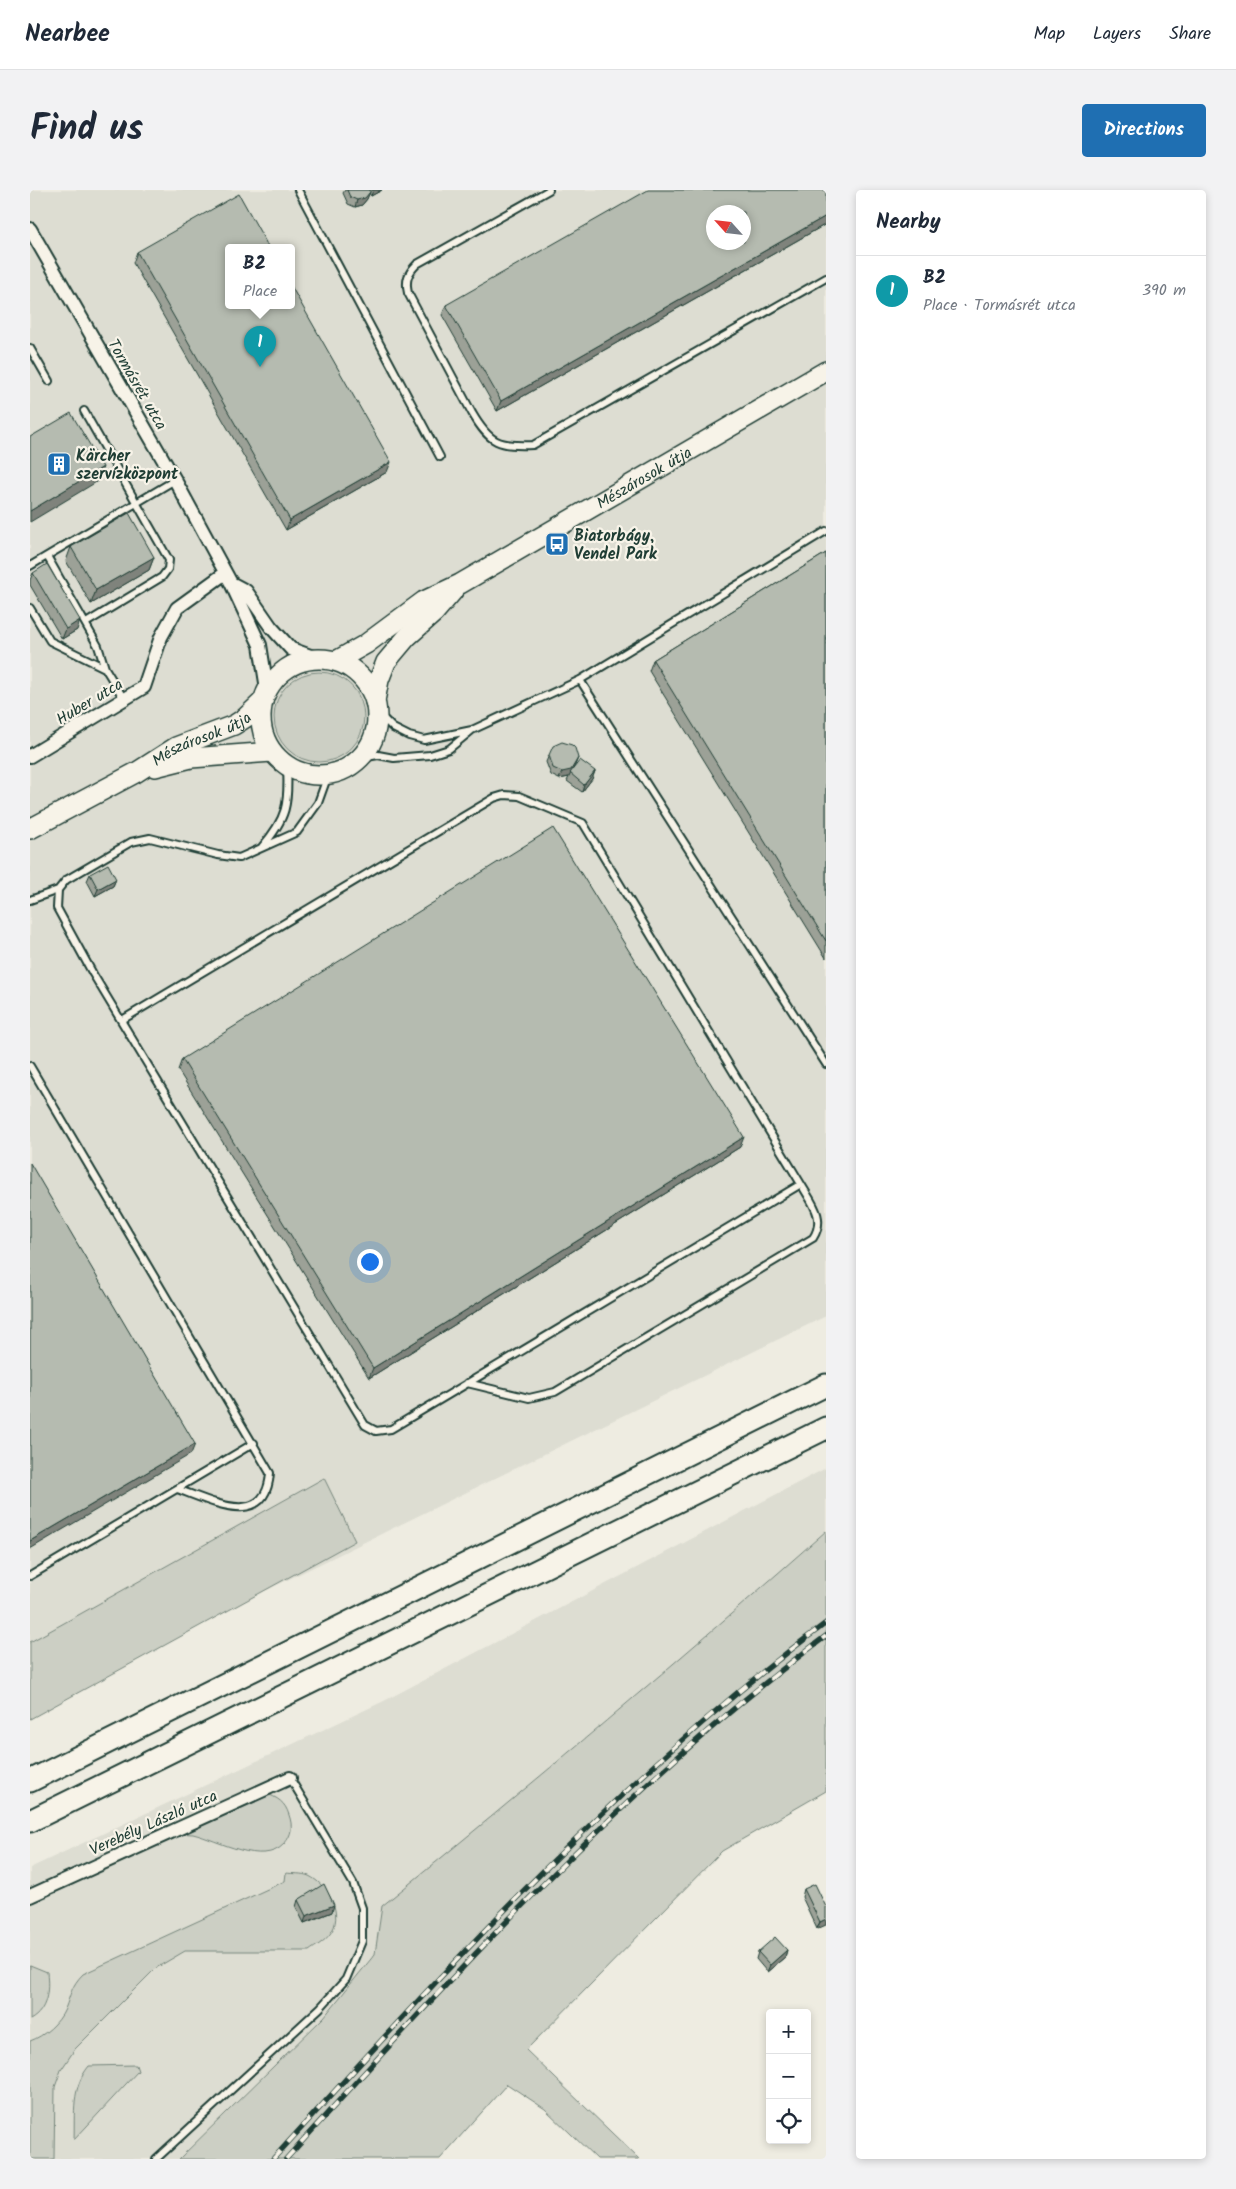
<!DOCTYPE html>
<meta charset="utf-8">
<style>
:root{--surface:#fff;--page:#f2f2f3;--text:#1f2937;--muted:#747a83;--line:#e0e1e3;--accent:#1f6fb2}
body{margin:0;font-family:Kalam,sans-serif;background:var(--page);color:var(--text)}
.controls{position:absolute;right:15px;bottom:15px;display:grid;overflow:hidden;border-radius:5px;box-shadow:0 2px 8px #0003}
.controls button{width:45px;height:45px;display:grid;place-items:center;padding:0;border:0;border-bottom:1px solid var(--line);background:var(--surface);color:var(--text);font:25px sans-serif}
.compass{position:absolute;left:676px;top:15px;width:45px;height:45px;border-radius:50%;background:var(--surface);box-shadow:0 2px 8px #0003;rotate:297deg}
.you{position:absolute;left:339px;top:1071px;width:18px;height:18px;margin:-12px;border:4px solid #fff;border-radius:50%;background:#1a73e8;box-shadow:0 0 0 8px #1a73e833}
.badge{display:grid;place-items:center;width:32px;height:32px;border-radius:50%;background:var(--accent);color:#fff;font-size:16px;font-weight:700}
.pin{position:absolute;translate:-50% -41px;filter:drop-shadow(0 1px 2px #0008)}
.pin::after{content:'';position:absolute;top:26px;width:18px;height:15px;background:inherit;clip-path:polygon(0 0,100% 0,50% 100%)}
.popup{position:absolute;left:195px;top:54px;width:70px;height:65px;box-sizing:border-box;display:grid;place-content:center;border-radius:5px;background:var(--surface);filter:drop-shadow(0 1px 4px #0005);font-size:16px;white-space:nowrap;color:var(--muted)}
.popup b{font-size:19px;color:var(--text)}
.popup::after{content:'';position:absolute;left:50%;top:100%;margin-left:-10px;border:10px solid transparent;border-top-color:var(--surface)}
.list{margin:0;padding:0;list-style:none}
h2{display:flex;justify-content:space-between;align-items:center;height:65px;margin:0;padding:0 20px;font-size:21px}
h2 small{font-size:16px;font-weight:400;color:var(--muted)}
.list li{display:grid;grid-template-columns:32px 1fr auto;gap:15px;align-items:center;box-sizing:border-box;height:70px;padding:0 20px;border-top:1px solid var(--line)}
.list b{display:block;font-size:19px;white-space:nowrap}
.list p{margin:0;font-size:16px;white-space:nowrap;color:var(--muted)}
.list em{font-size:16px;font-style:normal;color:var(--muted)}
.icon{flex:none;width:28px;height:28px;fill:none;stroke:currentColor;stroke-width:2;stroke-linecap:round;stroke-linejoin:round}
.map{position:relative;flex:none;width:796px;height:1969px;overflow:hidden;border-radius:5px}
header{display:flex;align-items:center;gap:30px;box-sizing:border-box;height:70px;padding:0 25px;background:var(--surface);border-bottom:1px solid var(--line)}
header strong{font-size:24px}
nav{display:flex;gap:28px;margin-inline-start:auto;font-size:18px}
.intro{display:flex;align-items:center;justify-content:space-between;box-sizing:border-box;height:120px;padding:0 30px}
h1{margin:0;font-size:35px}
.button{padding:12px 22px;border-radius:5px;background:var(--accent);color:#fff;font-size:18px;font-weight:700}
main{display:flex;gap:30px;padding:0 30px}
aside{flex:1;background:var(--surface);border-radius:5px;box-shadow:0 2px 8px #0003}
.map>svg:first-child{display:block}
.built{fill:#ddddd2;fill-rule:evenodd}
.green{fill:#cccfc4;stroke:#76867c}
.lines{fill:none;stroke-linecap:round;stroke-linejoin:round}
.lane-casing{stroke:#1f3d34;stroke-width:10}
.street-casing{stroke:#1f3d34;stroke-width:16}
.primary-casing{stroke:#1f3d34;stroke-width:22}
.highway-casing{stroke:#1f3d34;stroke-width:25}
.lane{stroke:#f7f3e8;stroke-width:6}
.street{stroke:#f7f3e8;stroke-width:12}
.primary{stroke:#f7f3e8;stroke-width:19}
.highway{stroke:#f7f3e8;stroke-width:21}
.rail-casing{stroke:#1f3d34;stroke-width:5.5}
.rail{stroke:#f7f3e8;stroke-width:4;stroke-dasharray:11;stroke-linecap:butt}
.wall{fill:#9ca197;stroke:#1f3d34}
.shaded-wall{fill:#7f837b;stroke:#1f3d34}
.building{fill:#b5bbb0;stroke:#1f3d34;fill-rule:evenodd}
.labels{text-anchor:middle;stroke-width:4.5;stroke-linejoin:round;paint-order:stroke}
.street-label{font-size:16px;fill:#1f3d34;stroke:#f7f3e8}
.poi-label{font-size:16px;font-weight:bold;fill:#1f3d34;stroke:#f7f3e8;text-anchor:start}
</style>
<header>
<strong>Nearbee</strong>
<nav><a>Map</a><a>Layers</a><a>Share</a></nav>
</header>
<div class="intro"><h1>Find us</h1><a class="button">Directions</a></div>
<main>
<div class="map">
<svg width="796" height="1969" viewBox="0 0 796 1969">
<rect width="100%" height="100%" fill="#eeece1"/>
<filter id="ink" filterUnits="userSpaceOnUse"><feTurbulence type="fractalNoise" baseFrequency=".02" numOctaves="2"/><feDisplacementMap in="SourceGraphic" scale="10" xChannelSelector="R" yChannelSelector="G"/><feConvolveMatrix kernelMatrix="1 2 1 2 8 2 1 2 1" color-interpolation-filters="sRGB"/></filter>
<g filter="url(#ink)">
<path class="built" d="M0,0H796V1126L0,1516ZM684,22H714V52H684ZM199,58H261V116H199Z
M796,1278V1341L671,1451L457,1631L353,1716L345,1764L294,1827L149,1969H0V1678L354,1511Z"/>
<path class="green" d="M244 527a45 45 0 1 1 90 0a45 45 0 1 1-90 0Z
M294,1288L325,1351L0,1529V1452Z
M796,1341V1601L692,1661L496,1860L609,1969H567L515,1919L477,1894L410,1969H149L294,1827L345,1764L352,1716C503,1594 651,1469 796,1341Z
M235,1603C248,1608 255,1612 259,1625C263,1636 262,1645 254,1654C233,1677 188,1650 163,1644C156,1643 147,1645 140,1646Z
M256,1683C263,1684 272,1683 279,1686C298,1695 315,1725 300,1744C294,1752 286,1756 279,1761H155L126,1778L45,1859L31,1880L25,1897L24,1969H0V1851C14,1846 29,1833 35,1819C41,1804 41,1796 53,1784L255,1691Z
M0,1775L17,1782C19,1800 18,1820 0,1830Z
M106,1875L108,1881L44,1950C45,1923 41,1898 59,1876Z"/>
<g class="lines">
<g class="lane-casing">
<path id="lane" d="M268,0L410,267
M519,0L387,74C378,83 375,90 378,103L442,223C460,254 469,256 503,255L796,88
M0,158L19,191
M54,221L139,370L138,379L132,387L56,433
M17,366L68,456L75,478
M0,376L145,290
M0,418L20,451L75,478L94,509
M550,490L796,874
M347,522L363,538L379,546L394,550L442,540L550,490L796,341
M331,568L348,565L364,568L400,565L419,559L441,541
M298,585L288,613L267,642L209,668L188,665L120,648L101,652L36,690L28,700L27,718L63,784L335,1235L346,1241L361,1239L771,994C782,1013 796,1028 783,1048L525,1202L499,1208L437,1193
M232,657C257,628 259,614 257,576
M0,710L28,700
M92,830L464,608L474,605L489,606L553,633L771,994
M0,876L240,1283C236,1341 179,1310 147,1299
M0,1386L224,1253
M126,1969L290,1818L316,1789L332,1751V1718L323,1693L260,1588"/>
</g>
<g class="street-casing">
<path id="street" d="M0,39L145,290L201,393L230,455L237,499
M201,393L216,401L241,437L261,459L286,468
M0,566L114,497L131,447L147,418L194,384
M0,1706L260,1588"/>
</g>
<g class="primary-casing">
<g id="primary">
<circle cx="289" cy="527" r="58"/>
<path id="s1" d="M306,471L336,454L394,411L430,394L796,181"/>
<path d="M345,511L349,490L356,472L377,447L404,423L423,401"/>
<path d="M125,577L161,568L242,562"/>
<path id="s2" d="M0,639L107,582L146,557L204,535L215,528L233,511"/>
</g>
</g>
<g class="highway-casing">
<path id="highway" d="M0,1591L796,1195
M0,1631L796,1238"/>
</g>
<use href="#lane" class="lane"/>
<use href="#street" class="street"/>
<use href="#primary" class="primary"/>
<use href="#highway" class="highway"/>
<g class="rail-casing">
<path id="rail" d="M243,1969C416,1779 589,1587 796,1433
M256,1969C425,1783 594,1596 796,1446"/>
</g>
<use href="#rail" class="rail"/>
</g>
<path class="wall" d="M315,0H352L341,6L339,3L337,9L332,15L325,17L318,14L313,3Z
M796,0V34L467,221L412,125L416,115Z
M107,62L357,282L256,340L103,73Z
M41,357L124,367L119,380L61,414L36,371Z
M796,363V768L619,481L623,470Z
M3,383L47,440L32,449L0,395V390Z
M519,565L548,568L542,581H565L562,589L552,602L537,591L539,587L529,589L521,585L516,572Z
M60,684L86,689L83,696L65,706L57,691Z
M152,869L710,957L339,1188L148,880Z
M774,1699L796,1717L787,1739L772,1707Z
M268,1710L302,1722L274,1733L266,1717Z
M757,1760L755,1767L737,1782L726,1769L728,1762Z"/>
<path class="shaded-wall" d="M343,0H352L341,6Z
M340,2L337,9L332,15L325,17L327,10Z
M796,26V34L467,221L471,211Z
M361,272L357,282L256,340L260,330Z
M73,277L68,291L0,332V321Z
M124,367L119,380L61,414L66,400Z
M50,430L47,440L32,449L36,439Z
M548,568L545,575L539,587L529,589L532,582Z
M565,581L562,589L552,602L554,595Z
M86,689L83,696L65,706L68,699Z
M714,947L710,957L339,1188L343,1178Z
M165,1254L161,1264L0,1359V1351Z
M304,1715L302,1722L274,1733L276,1726Z
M796,1729V1735L787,1739L790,1732Z
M757,1760L755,1767L737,1782L740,1775Z"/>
<path class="building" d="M317,0H340V2L335,8L327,10L320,7Z
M618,0H796V26L471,211L416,115ZM684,22H714V52H684Z
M209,4L239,58H199V116H261V96L361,272L260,330L107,62Z
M41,223L73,277L0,321V247Z
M99,323L124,367L66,400L41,357Z
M796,363V751L623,470Z
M17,374L50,430L36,439L3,383Z
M532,552L542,555L545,558L548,568L541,580L532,582L523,578L519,565L523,556Z
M550,570L565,581L554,595L540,583Z
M523,638L714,947L343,1178L152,869Z
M78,674L86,689L68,699L60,684Z
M0,973L165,1254L0,1351Z
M294,1694L304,1715L276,1726L268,1710Z
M785,1694L796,1717V1729L790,1732L774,1699Z
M745,1747L757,1760L740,1775L728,1762Z"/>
</g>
<defs>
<g id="building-square" transform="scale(1.25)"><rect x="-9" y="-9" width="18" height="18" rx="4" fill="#1f6fb2" stroke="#f7f3e8"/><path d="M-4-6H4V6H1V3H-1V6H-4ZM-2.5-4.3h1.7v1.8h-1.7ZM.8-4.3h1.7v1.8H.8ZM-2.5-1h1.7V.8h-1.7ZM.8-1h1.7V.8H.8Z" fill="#fff"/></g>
<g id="bus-square" transform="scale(1.25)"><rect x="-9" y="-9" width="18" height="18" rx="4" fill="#1f6fb2" stroke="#f7f3e8"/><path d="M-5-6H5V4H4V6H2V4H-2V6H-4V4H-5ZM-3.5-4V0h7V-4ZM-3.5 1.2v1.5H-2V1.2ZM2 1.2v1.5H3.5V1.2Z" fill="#fff"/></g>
</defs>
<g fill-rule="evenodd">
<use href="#building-square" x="29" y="274"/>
<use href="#bus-square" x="527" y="354"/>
</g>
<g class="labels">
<g class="street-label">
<text transform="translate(108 194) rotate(60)" y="6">Tormásrét utca</text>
<text dy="6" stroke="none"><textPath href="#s1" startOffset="359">Mészárosok útja</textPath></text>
<text transform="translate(59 511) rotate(-31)" y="6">Huber utca</text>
<text dy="6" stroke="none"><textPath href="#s2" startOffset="194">Mészárosok útja</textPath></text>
<text transform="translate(123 1632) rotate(-24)" y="6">Verebély László utca</text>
</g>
<g class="poi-label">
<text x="46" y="271">Kärcher<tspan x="46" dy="18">szervízközpont</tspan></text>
<text x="544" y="351">Biatorbágy,<tspan x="544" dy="18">Vendel Park</tspan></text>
</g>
</g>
</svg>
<div class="controls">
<button>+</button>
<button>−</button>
<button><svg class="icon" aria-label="locate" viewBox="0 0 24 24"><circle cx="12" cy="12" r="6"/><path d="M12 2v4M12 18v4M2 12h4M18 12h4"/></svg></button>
</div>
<svg class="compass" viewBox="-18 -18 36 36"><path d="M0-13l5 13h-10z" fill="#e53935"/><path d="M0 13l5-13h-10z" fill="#747a83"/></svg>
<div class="you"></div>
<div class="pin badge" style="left:230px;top:177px;background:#0f9aa8">1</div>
<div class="popup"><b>B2</b>Place</div>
</div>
<aside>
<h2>Nearby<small></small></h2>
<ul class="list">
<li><span class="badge" style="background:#0f9aa8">1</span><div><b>B2</b><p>Place · Tormásrét utca</p></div><em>390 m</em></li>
</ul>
</aside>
</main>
